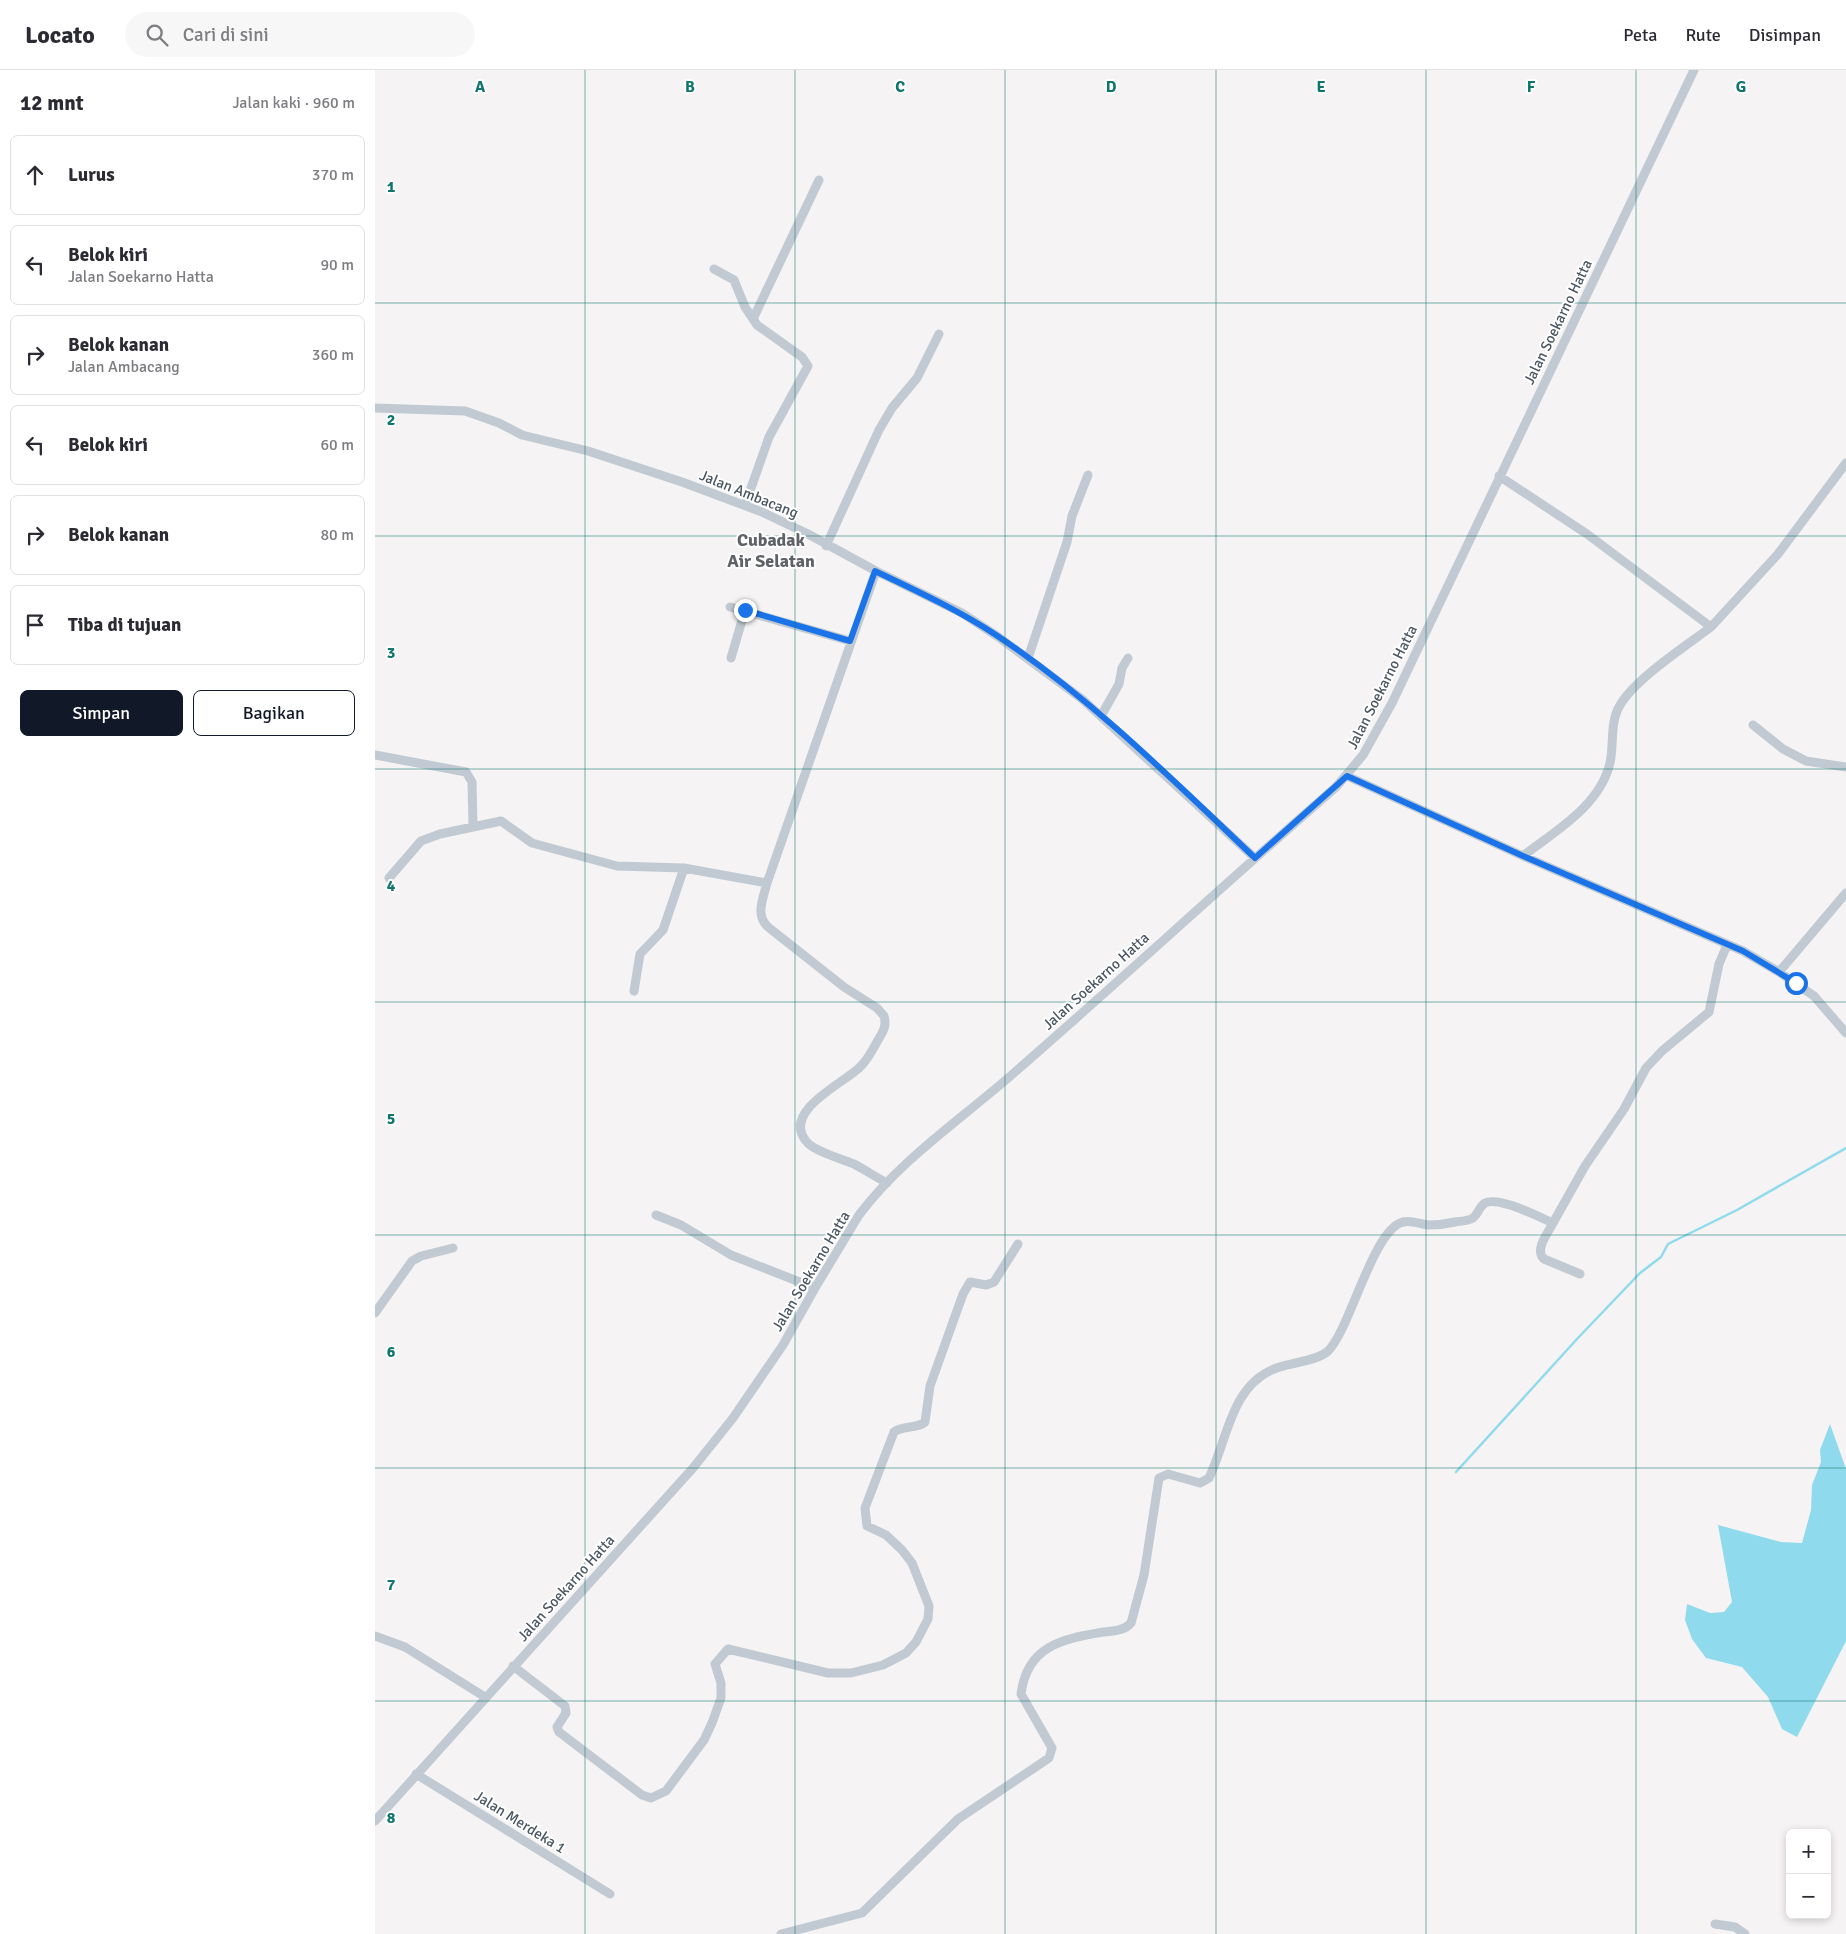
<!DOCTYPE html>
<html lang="id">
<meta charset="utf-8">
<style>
:root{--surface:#fff;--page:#f7f7f7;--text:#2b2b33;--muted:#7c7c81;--line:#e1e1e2;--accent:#111827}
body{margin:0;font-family:Signika,sans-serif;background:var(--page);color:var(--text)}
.controls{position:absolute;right:15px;bottom:15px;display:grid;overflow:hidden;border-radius:8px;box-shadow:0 2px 8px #0003}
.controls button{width:45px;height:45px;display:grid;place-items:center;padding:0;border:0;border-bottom:1px solid var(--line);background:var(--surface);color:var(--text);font:25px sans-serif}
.stop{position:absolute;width:15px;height:15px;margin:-11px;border:4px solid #1a73e8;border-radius:50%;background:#fff}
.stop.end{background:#1a73e8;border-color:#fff;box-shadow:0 1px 5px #0008}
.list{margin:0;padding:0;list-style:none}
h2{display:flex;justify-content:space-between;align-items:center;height:65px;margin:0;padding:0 20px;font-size:21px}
h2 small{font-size:16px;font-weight:400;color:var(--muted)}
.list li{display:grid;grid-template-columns:32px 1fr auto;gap:15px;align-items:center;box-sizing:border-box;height:80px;margin:0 10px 10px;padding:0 10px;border:1px solid var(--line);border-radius:8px}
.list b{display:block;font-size:19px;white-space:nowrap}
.list p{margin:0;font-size:16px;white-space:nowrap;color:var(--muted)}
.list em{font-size:16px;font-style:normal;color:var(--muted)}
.actions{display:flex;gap:10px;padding:15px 20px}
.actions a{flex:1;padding:11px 0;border:1px solid var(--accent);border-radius:8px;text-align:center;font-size:18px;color:var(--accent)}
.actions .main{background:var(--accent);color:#fff}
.icon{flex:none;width:28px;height:28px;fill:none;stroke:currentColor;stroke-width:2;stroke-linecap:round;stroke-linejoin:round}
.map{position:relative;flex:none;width:1471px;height:1864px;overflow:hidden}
header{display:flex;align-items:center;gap:30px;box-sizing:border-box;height:70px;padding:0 25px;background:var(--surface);border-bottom:1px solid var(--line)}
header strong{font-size:24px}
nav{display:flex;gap:28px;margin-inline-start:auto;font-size:18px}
.search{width:350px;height:45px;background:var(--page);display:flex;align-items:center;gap:12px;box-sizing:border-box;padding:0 18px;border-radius:28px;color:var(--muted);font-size:19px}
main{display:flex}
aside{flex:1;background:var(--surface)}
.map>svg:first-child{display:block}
.water{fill:#90daee}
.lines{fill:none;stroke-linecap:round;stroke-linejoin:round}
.stream{stroke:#90daee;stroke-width:2.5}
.minor{stroke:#c1cad2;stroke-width:9}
.route{stroke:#1a73e8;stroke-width:6}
.grid{fill:none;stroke:#0f766e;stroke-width:1;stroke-opacity:0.55}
.labels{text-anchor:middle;stroke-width:4;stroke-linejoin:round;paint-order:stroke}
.street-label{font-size:15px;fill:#4a5661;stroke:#fff}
.quarter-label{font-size:18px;font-weight:bold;fill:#5f6368;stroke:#fff}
.grid-label{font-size:16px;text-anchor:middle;font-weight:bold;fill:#0f766e;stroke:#fff;stroke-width:4;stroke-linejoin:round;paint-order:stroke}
</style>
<header>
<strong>Locato</strong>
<div class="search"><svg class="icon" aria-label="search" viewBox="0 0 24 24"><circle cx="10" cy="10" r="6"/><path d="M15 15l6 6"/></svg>Cari di sini</div>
<nav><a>Peta</a><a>Rute</a><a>Disimpan</a></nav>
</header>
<main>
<aside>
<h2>12 mnt<small>Jalan kaki · 960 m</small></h2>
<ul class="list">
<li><svg class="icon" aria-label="ahead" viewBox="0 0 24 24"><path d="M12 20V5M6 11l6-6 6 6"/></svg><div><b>Lurus</b></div><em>370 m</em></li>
<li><svg class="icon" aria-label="left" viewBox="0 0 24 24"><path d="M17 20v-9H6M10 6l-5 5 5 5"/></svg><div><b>Belok kiri</b><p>Jalan Soekarno Hatta</p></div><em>90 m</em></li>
<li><svg class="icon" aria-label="right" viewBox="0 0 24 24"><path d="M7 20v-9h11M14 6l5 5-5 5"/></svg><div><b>Belok kanan</b><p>Jalan Ambacang</p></div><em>360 m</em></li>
<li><svg class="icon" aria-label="left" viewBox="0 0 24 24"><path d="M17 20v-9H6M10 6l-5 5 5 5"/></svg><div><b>Belok kiri</b></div><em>60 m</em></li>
<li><svg class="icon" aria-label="right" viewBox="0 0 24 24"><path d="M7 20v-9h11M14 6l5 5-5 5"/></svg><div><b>Belok kanan</b></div><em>80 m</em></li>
<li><svg class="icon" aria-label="arrive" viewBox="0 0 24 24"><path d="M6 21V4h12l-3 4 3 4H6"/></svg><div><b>Tiba di tujuan</b></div></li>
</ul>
<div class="actions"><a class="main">Simpan</a><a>Bagikan</a></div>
</aside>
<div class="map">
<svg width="1471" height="1864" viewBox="0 0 1471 1864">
<rect width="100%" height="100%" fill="#f5f3f3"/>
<path class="water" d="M1455,1354L1471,1399V1571L1422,1667L1407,1659L1393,1627L1367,1597L1331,1588L1317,1569L1310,1550L1312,1534L1335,1543L1349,1542L1357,1532L1343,1455L1406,1472L1427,1473L1436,1440L1437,1415L1446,1392L1445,1380Z"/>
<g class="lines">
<path class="stream" d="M1081,1402L1202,1269L1265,1203L1286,1187L1293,1174L1362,1140L1471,1078"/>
<path class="minor" d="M339,199L359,210L370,237L378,249
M0,338L90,341L124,353L147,365L213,381L307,412L387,442L433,464L501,501L587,543L622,566L707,629L880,788
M1124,406L1212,464L1336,557L1403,484L1471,393
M370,435L394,367L433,296L427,287L382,255L378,249L444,110
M451,476L504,360L517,338L542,308L564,264
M501,501L392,813C388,829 380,845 393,857L469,917L502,938L509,946C512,956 508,962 503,970C498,979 493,989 486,996C472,1012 406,1040 431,1071C438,1081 467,1089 479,1094C490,1100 501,1107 512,1113
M355,537L475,571
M356,588L370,540
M653,588L692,472L697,446L713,405
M726,646L744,614L747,598L753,588
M1378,655L1408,679L1431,691L1471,697
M0,685L91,702L97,712L98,757
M972,706L1148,786L1368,881L1404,902L1439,926L1471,963
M1148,786C1180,761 1225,736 1235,693C1239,675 1235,653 1244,637C1258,610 1311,576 1336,557
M14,808L46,771L65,764L126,751L157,773L242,796L309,798L392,813
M1404,902L1471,823
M259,921L265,884L288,860L309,798
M281,1145L306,1155L356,1185L440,1218
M1178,1153C1173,1163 1159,1180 1169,1189L1205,1204
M0,1243L37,1191L46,1186L78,1178
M0,1566L30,1577L110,1627
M138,1596L190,1636L191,1643L182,1657L184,1662L267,1725L276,1728L291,1721L329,1670L337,1653L346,1628V1613L340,1594L353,1579L453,1603H476L508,1595L531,1583L541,1572L553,1549L554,1536L537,1493L527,1480L511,1465L492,1456L490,1438L519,1362C529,1355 542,1359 550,1352L555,1316L588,1224L595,1212L611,1215L619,1212L643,1174
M41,1704L235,1824
M0,1751L318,1398L358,1348L408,1275L440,1218L484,1145C526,1089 588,1048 640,1002C748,908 853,811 961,717L988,685L1017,633L1319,0
M1340,1854L1360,1857L1370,1864
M406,1864L487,1843L583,1749L674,1688L677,1678L646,1624C652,1576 687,1569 728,1562C738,1561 749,1561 756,1553L769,1505L784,1408L793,1404L825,1413L834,1408C852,1371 856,1316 899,1299C913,1293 943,1291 953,1281C975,1260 998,1159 1028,1152C1036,1150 1045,1154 1054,1155C1063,1155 1071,1154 1080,1152C1086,1151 1094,1151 1098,1148C1103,1144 1104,1137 1110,1133C1124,1126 1164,1147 1178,1153L1210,1096L1249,1039L1271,998L1287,981L1334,942L1344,894L1352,875"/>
</g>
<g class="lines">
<path class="route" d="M370,540L475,571L500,501C542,521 583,540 621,565C716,628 798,710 880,788L972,706L1148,786L1368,881L1421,913"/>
</g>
<path class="grid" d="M210,0V1864M420,0V1864M630,0V1864M841,0V1864M1051,0V1864M1261,0V1864M0,233H1471M0,466H1471M0,699H1471M0,932H1471M0,1165H1471M0,1398H1471M0,1631H1471"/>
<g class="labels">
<g class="street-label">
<text transform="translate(1183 252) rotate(-64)" y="5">Jalan Soekarno Hatta</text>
<text transform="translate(374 424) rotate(22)" y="5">Jalan Ambacang</text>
<text transform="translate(1007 617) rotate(-63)" y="5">Jalan Soekarno Hatta</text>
<text transform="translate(721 911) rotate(-42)" y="5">Jalan Soekarno Hatta</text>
<text transform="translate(436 1201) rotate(-59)" y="5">Jalan Soekarno Hatta</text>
<text transform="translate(191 1518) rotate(-48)" y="5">Jalan Soekarno Hatta</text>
<text transform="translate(145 1752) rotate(32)" y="5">Jalan Merdeka 1</text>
</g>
<g class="quarter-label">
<text x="396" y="476">Cubadak<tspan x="396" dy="21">Air Selatan</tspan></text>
</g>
</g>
<g class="grid-label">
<text x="105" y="22">A</text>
<text x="315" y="22">B</text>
<text x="525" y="22">C</text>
<text x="736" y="22">D</text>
<text x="946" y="22">E</text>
<text x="1156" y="22">F</text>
<text x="1366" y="22">G</text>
<text x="16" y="122">1</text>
<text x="16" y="355">2</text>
<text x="16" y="588">3</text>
<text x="16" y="821">4</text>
<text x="16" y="1054">5</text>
<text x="16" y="1287">6</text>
<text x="16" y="1520">7</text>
<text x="16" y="1753">8</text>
</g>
</svg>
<div class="controls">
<button>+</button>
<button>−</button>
</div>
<div class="stop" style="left:1421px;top:913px"></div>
<div class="stop end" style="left:370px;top:540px"></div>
</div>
</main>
